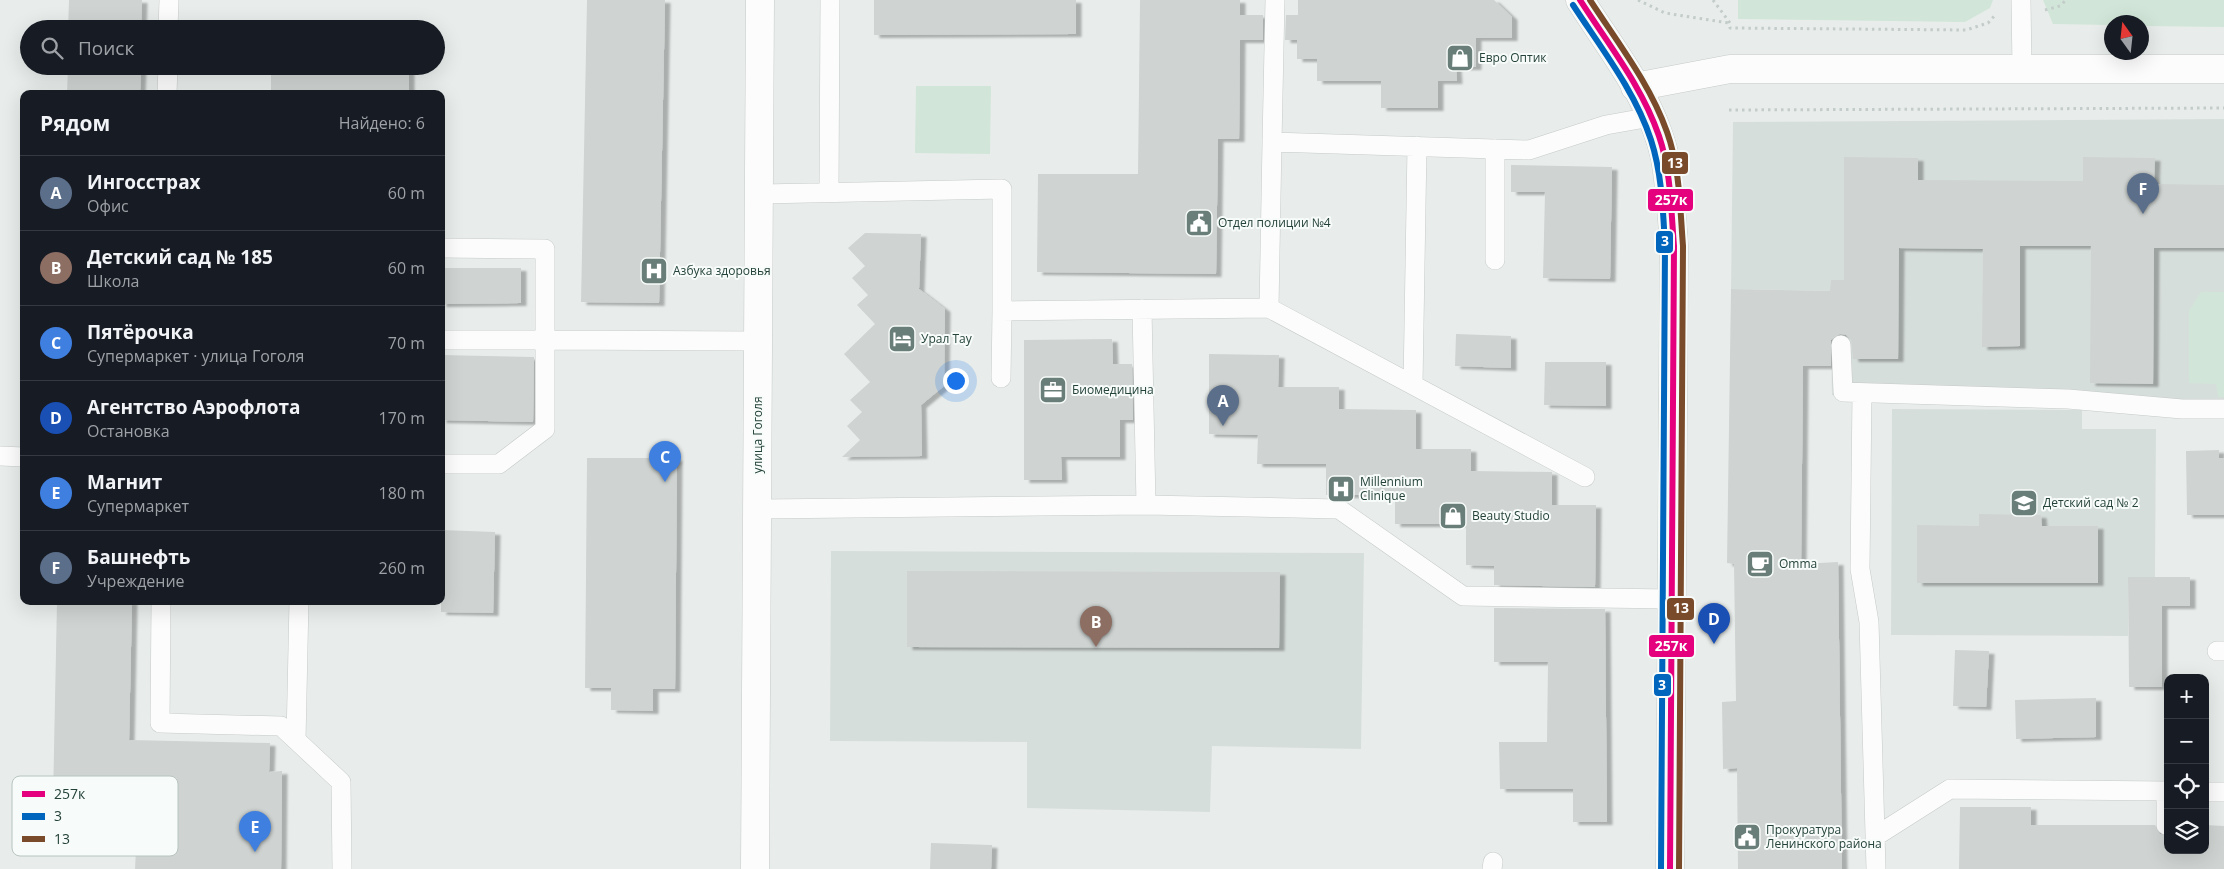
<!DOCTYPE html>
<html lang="ru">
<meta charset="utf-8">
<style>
:root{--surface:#171b24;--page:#242831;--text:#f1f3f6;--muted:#9ea1a6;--line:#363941;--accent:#1a73e8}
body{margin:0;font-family:"Open Sans",sans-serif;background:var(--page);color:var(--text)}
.controls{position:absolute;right:15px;bottom:15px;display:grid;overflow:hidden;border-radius:10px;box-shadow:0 5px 20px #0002}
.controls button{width:45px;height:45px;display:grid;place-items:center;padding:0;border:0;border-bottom:1px solid var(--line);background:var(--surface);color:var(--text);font:25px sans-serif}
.compass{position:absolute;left:2104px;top:15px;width:45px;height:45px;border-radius:50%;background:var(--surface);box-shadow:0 5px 20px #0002;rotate:345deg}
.you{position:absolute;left:955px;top:380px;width:18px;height:18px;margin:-12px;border:4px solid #fff;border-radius:50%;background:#1a73e8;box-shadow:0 0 0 8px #1a73e833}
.badge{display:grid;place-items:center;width:32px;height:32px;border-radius:50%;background:var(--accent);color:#fff;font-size:16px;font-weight:700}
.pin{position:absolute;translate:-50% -41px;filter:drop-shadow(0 1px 2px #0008)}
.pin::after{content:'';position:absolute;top:26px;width:18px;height:15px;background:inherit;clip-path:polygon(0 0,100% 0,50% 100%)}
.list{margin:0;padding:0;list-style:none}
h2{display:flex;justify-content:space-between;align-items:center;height:65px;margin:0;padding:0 20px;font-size:21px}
h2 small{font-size:16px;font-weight:400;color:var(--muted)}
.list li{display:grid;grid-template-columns:32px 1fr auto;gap:15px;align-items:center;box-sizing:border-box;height:75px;padding:0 20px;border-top:1px solid var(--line)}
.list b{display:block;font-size:19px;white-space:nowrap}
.list p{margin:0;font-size:16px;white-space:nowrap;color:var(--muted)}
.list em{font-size:16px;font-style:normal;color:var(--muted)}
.icon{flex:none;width:28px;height:28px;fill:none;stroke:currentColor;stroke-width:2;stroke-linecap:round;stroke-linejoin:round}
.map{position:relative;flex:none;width:2224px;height:869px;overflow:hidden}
.search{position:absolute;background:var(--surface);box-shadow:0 5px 20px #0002;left:20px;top:20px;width:425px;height:55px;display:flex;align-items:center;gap:12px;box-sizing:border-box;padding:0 18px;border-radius:28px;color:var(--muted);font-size:19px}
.panel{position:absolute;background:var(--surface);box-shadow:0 5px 20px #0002;left:20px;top:90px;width:425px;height:515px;border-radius:10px}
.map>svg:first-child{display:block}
.built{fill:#d6dedb}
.green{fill:#d1e6d8}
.building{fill:#cfd4d2;filter:url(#shadow)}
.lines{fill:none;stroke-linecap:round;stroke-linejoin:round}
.service-casing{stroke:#c5cac8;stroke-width:20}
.minor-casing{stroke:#c5cac8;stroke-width:29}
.tertiary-casing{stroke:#c5cac8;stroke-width:29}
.path{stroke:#c3ccca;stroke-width:3;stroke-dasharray:2.5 4;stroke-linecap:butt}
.service{stroke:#fcfcfc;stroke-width:19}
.minor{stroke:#fcfcfc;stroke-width:28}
.tertiary{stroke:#fcfcfc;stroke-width:28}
.bus-1-casing{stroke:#f7fbf9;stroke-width:10}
.bus-2-casing{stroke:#f7fbf9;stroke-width:10}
.bus-3-casing{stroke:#f7fbf9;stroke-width:10}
.bus-1{stroke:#e5007d;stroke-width:6}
.bus-2{stroke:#0065bd;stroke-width:6}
.bus-3{stroke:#7a4b2a;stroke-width:6}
.labels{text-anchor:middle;stroke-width:4;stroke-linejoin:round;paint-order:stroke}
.poi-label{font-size:12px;fill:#24423a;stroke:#f7fbf9;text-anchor:start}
.street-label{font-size:12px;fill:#24423a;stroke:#f7fbf9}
.key{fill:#f7fbf9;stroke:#b8c4c0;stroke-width:1}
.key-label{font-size:14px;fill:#24423a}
.line-badge{stroke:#f7fbf9;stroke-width:2}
.badge-label{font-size:14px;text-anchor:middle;font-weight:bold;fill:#fff}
</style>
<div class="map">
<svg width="2224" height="869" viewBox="0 0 2224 869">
<defs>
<filter id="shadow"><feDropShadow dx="5.5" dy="3" stdDeviation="1" flood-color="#0004"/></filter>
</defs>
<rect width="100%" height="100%" fill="#e8edeb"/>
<path class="built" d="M2224,119V401L1886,400L1832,395L1830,291L1731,289L1733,122Z
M1892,409L2082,410V429H2156L2155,577H2128V636L1891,635Z
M831,551L1364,553L1361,749L1212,746L1210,812L1027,808V742L830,741Z"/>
<path class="green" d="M1738,0H1993L1990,8L1965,22L1738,19Z
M2043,0H2224V27L2142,26V22H2112L2111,25L2053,24Z
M916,86H991L990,154L915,153Z
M2201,292H2224V397H2218L2216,384L2189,383V311Z"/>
<path class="building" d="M69,0H142L141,29H68Z
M587,0H665L659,303L581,302Z
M874,0H1076V34L874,35Z
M1140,0H1240V15H1263V40H1240L1239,139H1218L1216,274L1037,272L1038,174H1138Z
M1298,0H1494L1512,17V38H1476V67H1456L1457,81H1438V108H1381V81H1317V59H1297V40H1285L1286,15H1298Z
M68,66H141L140,94H67Z
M271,66H409V94H271Z
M1844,157L1918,158V180L2083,181V157L2155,158L2154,184L2224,185V248H2154L2153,384L2090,383L2091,246H2020V346L1982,347L1983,249L1899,248L1898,359H1853L1851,339L1846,335L1840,334L1831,340V366H1803L1801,564L1838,562L1842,869H1738L1737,768L1723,769L1722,702L1736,701L1734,564L1727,563L1731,289L1830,291L1831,280H1844Z
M1511,165L1612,167L1610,279L1543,278L1545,192H1511Z
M865,233L921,234L919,289L945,309L944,386L921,405L922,456L842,457L860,440L847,426L862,412L850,400L870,382L844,354L875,324L857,305L868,295L852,278L865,266L848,248Z
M441,268H521V303L441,304Z
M1456,334L1511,336V368L1455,366Z
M1112,339L1113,364H1132L1133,420H1120V457H1061L1062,480H1024V340Z
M1209,354L1279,355L1278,387H1339V409L1416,410V449H1471V471L1552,472V505H1596L1595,587L1494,585V566L1466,565V524H1395V495H1326V464H1257L1258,435L1209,434Z
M441,355L534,357L533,422L441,420Z
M1545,362H1606V406L1544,405Z
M2219,450V458H2224V515H2187L2186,451Z
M587,458H677L675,689H653V711L611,710V688H585Z
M1979,514L2041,515L2042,526H2098V583H1917V525L1979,526Z
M441,530L495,532L493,613L441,612Z
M907,571L1280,572L1279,648L907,647Z
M2128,577H2190V606H2162V687H2129Z
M57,601H132L129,740L270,743L269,772L282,771L281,869H135L136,850L52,849Z
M1494,608L1605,609L1607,822H1573V789H1500L1499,742H1547L1548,662H1494Z
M1955,650L1989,651L1986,707L1953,706Z
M2096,698V737L2016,739L2015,700Z
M1960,807H2031V825H2155L2160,834L2168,836V850H2205V825L2224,826V869H1959Z
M931,843L992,845L991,869H930Z"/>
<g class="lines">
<g class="service-casing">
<path id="service" d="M1275,0L1272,142L1529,150L1606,125L1651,117
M2021,0L2022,69
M168,29L169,0
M167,94L168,66
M1495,149V260
M829,192L830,0
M759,194L1002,189V311L1269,308L1585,477
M441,248L545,249V340L758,341
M1269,308L1272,142
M1142,309L1146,505
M441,340H545V429L499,464H441
M1841,345L1843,392L2068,399L2182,409H2224
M1001,378L1002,311
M1413,385L1417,146
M1862,393L1860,569L1869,622L1876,869
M0,456L24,457
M758,509L1146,505L1339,509L1463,596L1671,599
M161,601L160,723L281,726L341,782L342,869
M2217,651H2224
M296,740L299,601
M2205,792H2224
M2166,825V791
M1876,836L1950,789L2168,791
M1492,869L1493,862"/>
</g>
<g class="minor-casing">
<path id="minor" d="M1635,87L1730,69H2224
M755,869L760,0"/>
</g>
<g class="tertiary-casing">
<path id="tertiary" d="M1580,0C1611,49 1653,100 1665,158C1670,187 1672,217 1674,246L1670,869"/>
</g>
<path class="path" d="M1638,0L1665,13L1729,23
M1713,0L1730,23V28L1966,30L1988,23L1996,14
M2045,10L2060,6L2066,0
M1729,110L2224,108"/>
<use href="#service" class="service"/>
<use href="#minor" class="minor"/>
<use href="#tertiary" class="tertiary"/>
<g class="bus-1-casing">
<path id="bus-1" d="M1580,0C1608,44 1642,86 1659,136C1671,171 1671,210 1674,246L1670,869"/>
</g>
<g class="bus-2-casing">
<path id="bus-2" d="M1573,5C1601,48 1635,91 1651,140C1662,174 1663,211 1665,246L1661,869"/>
</g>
<g class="bus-3-casing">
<path id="bus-3" d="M1590,0C1618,43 1650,84 1667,132C1680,168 1680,209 1683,246L1679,869"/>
</g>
<use href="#bus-1" class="bus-1"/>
<use href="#bus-2" class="bus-2"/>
<use href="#bus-3" class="bus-3"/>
</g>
<defs>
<g id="shop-square" transform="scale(1.4375)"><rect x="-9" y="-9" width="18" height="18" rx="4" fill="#697e78" stroke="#f7fbf9"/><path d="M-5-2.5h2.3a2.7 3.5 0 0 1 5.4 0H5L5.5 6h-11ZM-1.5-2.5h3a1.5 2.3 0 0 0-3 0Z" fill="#fff"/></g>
<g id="civic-square" transform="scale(1.4375)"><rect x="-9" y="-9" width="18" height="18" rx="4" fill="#697e78" stroke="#f7fbf9"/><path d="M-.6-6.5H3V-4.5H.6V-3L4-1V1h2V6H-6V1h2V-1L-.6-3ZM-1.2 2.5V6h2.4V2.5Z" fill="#fff"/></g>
<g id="hospital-square" transform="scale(1.4375)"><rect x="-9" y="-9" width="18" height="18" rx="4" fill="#697e78" stroke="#f7fbf9"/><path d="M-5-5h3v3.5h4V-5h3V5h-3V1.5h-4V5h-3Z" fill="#fff"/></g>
<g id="hotel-square" transform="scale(1.4375)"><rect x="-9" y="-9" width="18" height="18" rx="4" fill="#697e78" stroke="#f7fbf9"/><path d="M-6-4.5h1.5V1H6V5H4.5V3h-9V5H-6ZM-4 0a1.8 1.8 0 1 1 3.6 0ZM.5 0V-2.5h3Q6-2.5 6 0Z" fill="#fff"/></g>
<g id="office-square" transform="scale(1.4375)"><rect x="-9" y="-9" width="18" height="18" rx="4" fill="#697e78" stroke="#f7fbf9"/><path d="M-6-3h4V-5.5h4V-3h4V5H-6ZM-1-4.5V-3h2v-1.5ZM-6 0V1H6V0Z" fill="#fff"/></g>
<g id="school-square" transform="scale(1.4375)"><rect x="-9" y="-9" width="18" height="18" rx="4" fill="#697e78" stroke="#f7fbf9"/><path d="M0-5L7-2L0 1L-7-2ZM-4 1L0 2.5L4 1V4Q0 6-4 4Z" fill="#fff"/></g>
<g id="cafe-square" transform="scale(1.4375)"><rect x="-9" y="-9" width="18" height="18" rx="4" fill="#697e78" stroke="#f7fbf9"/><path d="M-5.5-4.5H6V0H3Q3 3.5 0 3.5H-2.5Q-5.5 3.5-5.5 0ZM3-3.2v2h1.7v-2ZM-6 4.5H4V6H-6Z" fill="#fff"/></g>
</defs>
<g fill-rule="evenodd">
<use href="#shop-square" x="1460" y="58"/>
<use href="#civic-square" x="1199" y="223"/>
<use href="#hospital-square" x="654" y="271"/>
<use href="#hotel-square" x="902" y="339"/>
<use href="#office-square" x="1053" y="390"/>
<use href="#hospital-square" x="1341" y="489"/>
<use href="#school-square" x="2024" y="503"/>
<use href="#shop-square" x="1453" y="516"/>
<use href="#cafe-square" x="1760" y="564"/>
<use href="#civic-square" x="1747" y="837"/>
</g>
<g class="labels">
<g class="poi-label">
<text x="1479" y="62">Евро Оптик</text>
<text x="1218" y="227">Отдел полиции №4</text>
<text x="673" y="275">Азбука здоровья</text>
<text x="921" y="343">Урал Тау</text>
<text x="1072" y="394">Биомедицина</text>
<text x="1360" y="486">Millennium<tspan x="1360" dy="14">Clinique</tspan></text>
<text x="2043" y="507">Детский сад № 2</text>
<text x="1472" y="520">Beauty Studio</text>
<text x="1779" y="568">Omma</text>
<text x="1766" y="834">Прокуратура<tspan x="1766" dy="14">Ленинского района</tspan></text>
</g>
<g class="street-label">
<text transform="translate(758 435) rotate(-90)" y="4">улица Гоголя</text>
</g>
</g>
<rect x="12" y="776" width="166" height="80" rx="8" class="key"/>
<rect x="22" y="791" width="23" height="6" fill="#e5007d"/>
<rect x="22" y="813" width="23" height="7" fill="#0065bd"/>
<rect x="22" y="836" width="23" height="6" fill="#7a4b2a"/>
<g class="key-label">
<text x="54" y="799">257к</text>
<text x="54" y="821">3</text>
<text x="54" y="844">13</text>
</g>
<g class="line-badge">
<rect x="1661" y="151" width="28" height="24" rx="5" fill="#7a4b2a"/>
<rect x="1647" y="188" width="47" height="24" rx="5" fill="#e5007d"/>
<rect x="1655" y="230" width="19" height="24" rx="5" fill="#0065bd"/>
<rect x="1666" y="597" width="29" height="24" rx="5" fill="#7a4b2a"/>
<rect x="1648" y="634" width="47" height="24" rx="5" fill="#e5007d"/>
<rect x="1653" y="673" width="19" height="24" rx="5" fill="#0065bd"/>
</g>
<g class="badge-label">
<text x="1675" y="168">13</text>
<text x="1671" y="205">257к</text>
<text x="1665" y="246">3</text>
<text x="1681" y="613">13</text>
<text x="1671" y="651">257к</text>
<text x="1662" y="690">3</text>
</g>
</svg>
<div class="controls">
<button>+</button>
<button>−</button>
<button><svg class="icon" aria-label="locate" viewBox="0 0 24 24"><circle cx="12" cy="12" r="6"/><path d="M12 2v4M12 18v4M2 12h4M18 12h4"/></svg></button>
<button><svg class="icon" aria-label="layers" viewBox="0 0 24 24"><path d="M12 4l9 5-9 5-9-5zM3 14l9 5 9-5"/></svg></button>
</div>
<svg class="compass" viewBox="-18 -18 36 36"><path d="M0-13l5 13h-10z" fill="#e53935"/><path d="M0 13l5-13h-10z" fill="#9ea1a6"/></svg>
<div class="you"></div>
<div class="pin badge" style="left:1223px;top:426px;background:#5c6f8a">A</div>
<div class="pin badge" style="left:1096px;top:647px;background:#8d6e63">B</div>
<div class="pin badge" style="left:665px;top:482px;background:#3f7fe0">C</div>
<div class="pin badge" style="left:1714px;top:644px;background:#1a4fb4">D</div>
<div class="pin badge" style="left:255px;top:852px;background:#3f7fe0">E</div>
<div class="pin badge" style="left:2143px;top:214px;background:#5c6f8a">F</div>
<div class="search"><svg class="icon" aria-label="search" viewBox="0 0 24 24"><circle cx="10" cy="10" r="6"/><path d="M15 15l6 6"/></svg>Поиск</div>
<section class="panel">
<h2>Рядом<small>Найдено: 6</small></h2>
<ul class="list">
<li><span class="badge" style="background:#5c6f8a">A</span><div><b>Ингосстрах</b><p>Офис</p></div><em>60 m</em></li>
<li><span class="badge" style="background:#8d6e63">B</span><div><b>Детский сад № 185</b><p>Школа</p></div><em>60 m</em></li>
<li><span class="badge" style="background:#3f7fe0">C</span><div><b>Пятёрочка</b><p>Супермаркет · улица Гоголя</p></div><em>70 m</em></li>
<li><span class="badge" style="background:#1a4fb4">D</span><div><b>Агентство Аэрофлота</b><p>Остановка</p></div><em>170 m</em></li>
<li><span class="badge" style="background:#3f7fe0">E</span><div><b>Магнит</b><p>Супермаркет</p></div><em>180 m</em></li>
<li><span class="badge" style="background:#5c6f8a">F</span><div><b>Башнефть</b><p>Учреждение</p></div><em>260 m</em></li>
</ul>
</section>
</div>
